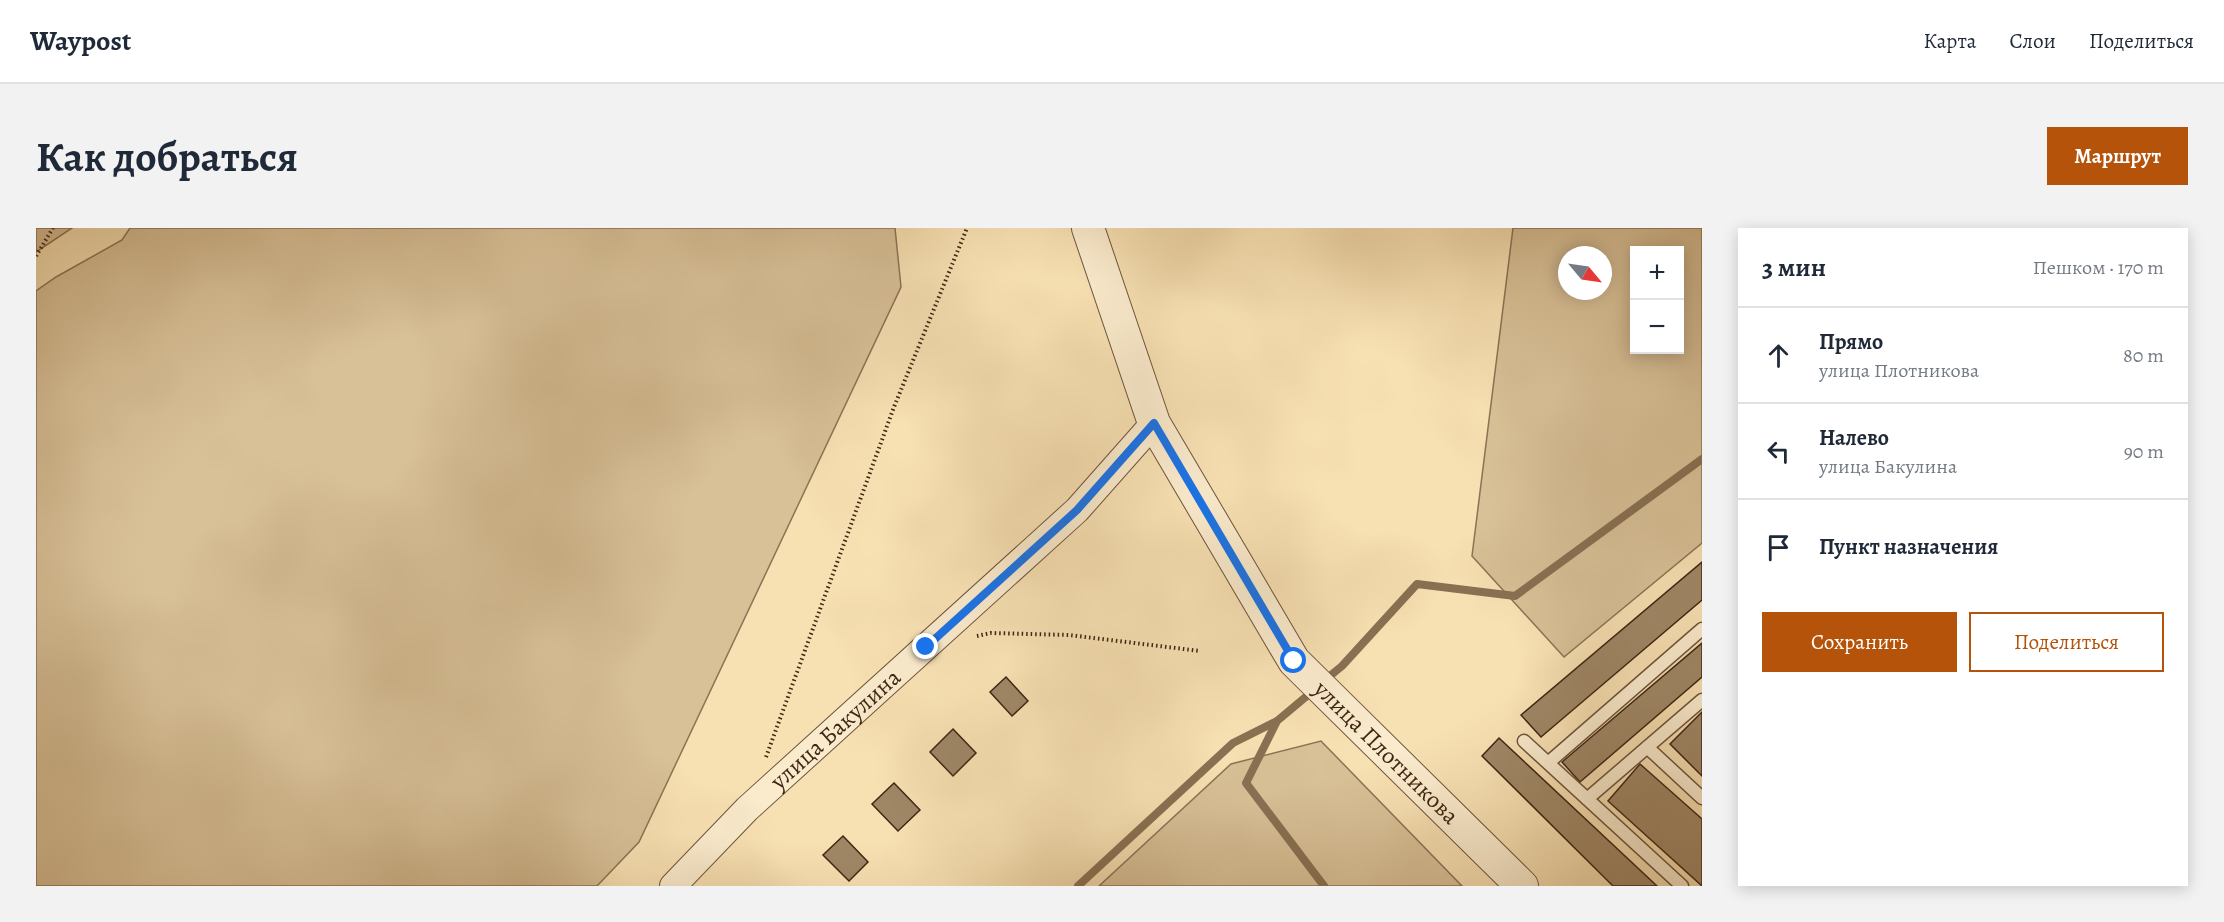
<!DOCTYPE html>
<html lang="ru">
<meta charset="utf-8">
<style>
:root{--surface:#fff;--page:#f2f2f3;--text:#1f2937;--muted:#747a83;--line:#e0e1e3;--accent:#b45309}
body{margin:0;font-family:Alegreya,serif;background:var(--page);color:var(--text)}
.controls{position:absolute;right:18px;top:18px;display:grid;overflow:hidden;border-radius:0px;box-shadow:0 3px 15px #0003}
.controls button{width:54px;height:54px;display:grid;place-items:center;padding:0;border:0;border-bottom:2px solid var(--line);background:var(--surface);color:var(--text);font:30px sans-serif}
.compass{position:absolute;left:1522px;top:18px;width:54px;height:54px;border-radius:50%;background:var(--surface);box-shadow:0 3px 15px #0003;rotate:119deg}
.stop{position:absolute;width:18px;height:18px;margin:-14px;border:4px solid #1a73e8;border-radius:50%;background:#fff}
.stop.end{background:#1a73e8;border-color:#fff;box-shadow:0 2px 6px #0008}
.list{margin:0;padding:0;list-style:none}
h2{display:flex;justify-content:space-between;align-items:center;height:78px;margin:0;padding:0 24px;font-size:26px}
h2 small{font-size:20px;font-weight:400;color:var(--muted)}
.list li{display:grid;grid-template-columns:39px 1fr auto;gap:18px;align-items:center;box-sizing:border-box;height:96px;padding:0 24px;border-top:2px solid var(--line)}
.list b{display:block;font-size:22px;white-space:nowrap}
.list p{margin:0;font-size:20px;white-space:nowrap;color:var(--muted)}
.list em{font-size:20px;font-style:normal;color:var(--muted)}
.actions{display:flex;gap:12px;padding:18px 24px}
.actions a{flex:1;padding:14px 0;border:2px solid var(--accent);border-radius:0px;text-align:center;font-size:21px;color:var(--accent)}
.actions .main{background:var(--accent);color:#fff}
.icon{flex:none;width:33px;height:33px;fill:none;stroke:currentColor;stroke-width:2;stroke-linecap:round;stroke-linejoin:round}
.map{position:relative;flex:none;width:1666px;height:658px;overflow:hidden;border-radius:0px}
header{display:flex;align-items:center;gap:36px;box-sizing:border-box;height:84px;padding:0 30px;background:var(--surface);border-bottom:2px solid var(--line)}
header strong{font-size:28px}
nav{display:flex;gap:33px;margin-inline-start:auto;font-size:21px}
.intro{display:flex;align-items:center;justify-content:space-between;box-sizing:border-box;height:144px;padding:0 36px}
h1{margin:0;font-size:42px}
.button{padding:15px 27px;border-radius:0px;background:var(--accent);color:#fff;font-size:21px;font-weight:700}
main{display:flex;gap:36px;padding:0 36px}
aside{flex:1;background:var(--surface);border-radius:0px;box-shadow:0 3px 15px #0003}
.map>svg:first-child{display:block}
.green{fill:#d8c097;stroke:#8c7356;stroke-width:1.5;fill-rule:evenodd}
.lines{fill:none;stroke-linecap:round;stroke-linejoin:round}
.stream{stroke:#897052;stroke-width:8}
.building{fill:#9f8766;stroke:#402614;stroke-width:1.5}
.service-casing{stroke:#6e543c;stroke-width:15}
.minor-casing{stroke:#6e543c;stroke-width:28}
.tertiary-casing{stroke:#6e543c;stroke-width:34}
.path{stroke:#402614;stroke-width:4;stroke-dasharray:1.5 3;stroke-linecap:butt}
.service{stroke:#faebcd;stroke-width:12}
.minor{stroke:#faebcd;stroke-width:26}
.tertiary{stroke:#faebcd;stroke-width:32}
.route{stroke:#1a73e8;stroke-width:8}
.labels{text-anchor:middle;stroke-width:4.5;stroke-linejoin:round;paint-order:stroke}
.street-label{font-size:24px;fill:#402614;stroke:#faebcd}
</style>
<header>
<strong>Waypost</strong>
<nav><a>Карта</a><a>Слои</a><a>Поделиться</a></nav>
</header>
<div class="intro"><h1>Как добраться</h1><a class="button">Маршрут</a></div>
<main>
<div class="map">
<svg width="1666" height="658" viewBox="0 0 1666 658">
<rect width="100%" height="100%" fill="#f7e0b2"/>
<filter id="stains"><feTurbulence type="fractalNoise" baseFrequency=".00333" numOctaves="4"/><feColorMatrix values="0 0 0 0 .2 0 0 0 0 .09 0 0 0 0 .02 0 0 0 .5 -.17"/></filter>
<radialGradient id="worn" r=".72"><stop offset=".6" stop-color="#630" stop-opacity="0"/><stop offset="1" stop-color="#630" stop-opacity=".3"/></radialGradient>
<path class="green" d="M0,0H36L0,24Z
M94,0H859L865,59L603,614L561,658H0V63L20,49L86,12Z
M1477,0H1666V315L1528,429L1436,328ZM1644,22V122H1598V22ZM1531,27H1567V63H1531Z
M1285,513L1426,658H1063L1195,536Z"/>
<g class="lines">
<path class="stream" d="M1289,452L1306,438L1381,356L1479,368L1666,231
M1241,493L1210,555L1288,658
M1042,658L1197,515L1241,493L1278,462"/>
</g>
<path class="building" d="M1666,334V372L1505,509L1485,487Z
M1666,415V449L1544,554L1526,534Z
M970,449L992,473L976,488L954,464Z
M1666,484V548L1634,516Z
M917,501L940,525L917,548L894,524Z
M1463,510L1621,658H1577L1446,528Z
M1604,536L1666,591V658L1572,573Z
M858,555L884,582L862,603L836,576Z
M807,608L832,634L813,653L787,627Z"/>
<g class="lines">
<g class="service-casing">
<path id="service" d="M1488,513L1646,658
M1611,519L1666,570
M1512,535L1666,401
M1551,571L1666,472"/>
</g>
<g class="minor-casing">
<g id="minor">
<path id="s1" d="M637,658L711,581L1041,282L1118,195"/>
</g>
</g>
<g class="tertiary-casing">
<g id="tertiary">
<path id="s2" d="M1052,0L1118,195L1258,433L1486,658"/>
</g>
</g>
<path class="path" d="M0,28L17,0
M941,408L955,405L1033,407L1164,423
M730,529L858,179L931,0"/>
<use href="#service" class="service"/>
<use href="#minor" class="minor"/>
<use href="#tertiary" class="tertiary"/>
</g>
<g class="lines">
<path class="route" d="M890,419L1041,282L1118,195L1258,433"/>
</g>
<g class="labels">
<g class="street-label">
<text dy="8" stroke="none"><textPath href="#s1" startOffset="226">улица Бакулина</textPath></text>
<text dy="8" stroke="none"><textPath href="#s2" startOffset="612">улица Плотникова</textPath></text>
</g>
</g>
<rect width="100%" height="100%" filter="url(#stains)"/>
<rect width="100%" height="100%" fill="url(#worn)"/>
</svg>
<div class="controls">
<button>+</button>
<button>−</button>
</div>
<svg class="compass" viewBox="-18 -18 36 36"><path d="M0-13l5 13h-10z" fill="#e53935"/><path d="M0 13l5-13h-10z" fill="#747a83"/></svg>
<div class="stop" style="left:1258px;top:433px"></div>
<div class="stop end" style="left:890px;top:419px"></div>
</div>
<aside>
<h2>3 мин<small>Пешком · 170 m</small></h2>
<ul class="list">
<li><svg class="icon" aria-label="ahead" viewBox="0 0 24 24"><path d="M12 20V5M6 11l6-6 6 6"/></svg><div><b>Прямо</b><p>улица Плотникова</p></div><em>80 m</em></li>
<li><svg class="icon" aria-label="left" viewBox="0 0 24 24"><path d="M17 20v-9H6M10 6l-5 5 5 5"/></svg><div><b>Налево</b><p>улица Бакулина</p></div><em>90 m</em></li>
<li><svg class="icon" aria-label="arrive" viewBox="0 0 24 24"><path d="M6 21V4h12l-3 4 3 4H6"/></svg><div><b>Пункт назначения</b></div></li>
</ul>
<div class="actions"><a class="main">Сохранить</a><a>Поделиться</a></div>
</aside>
</main>
